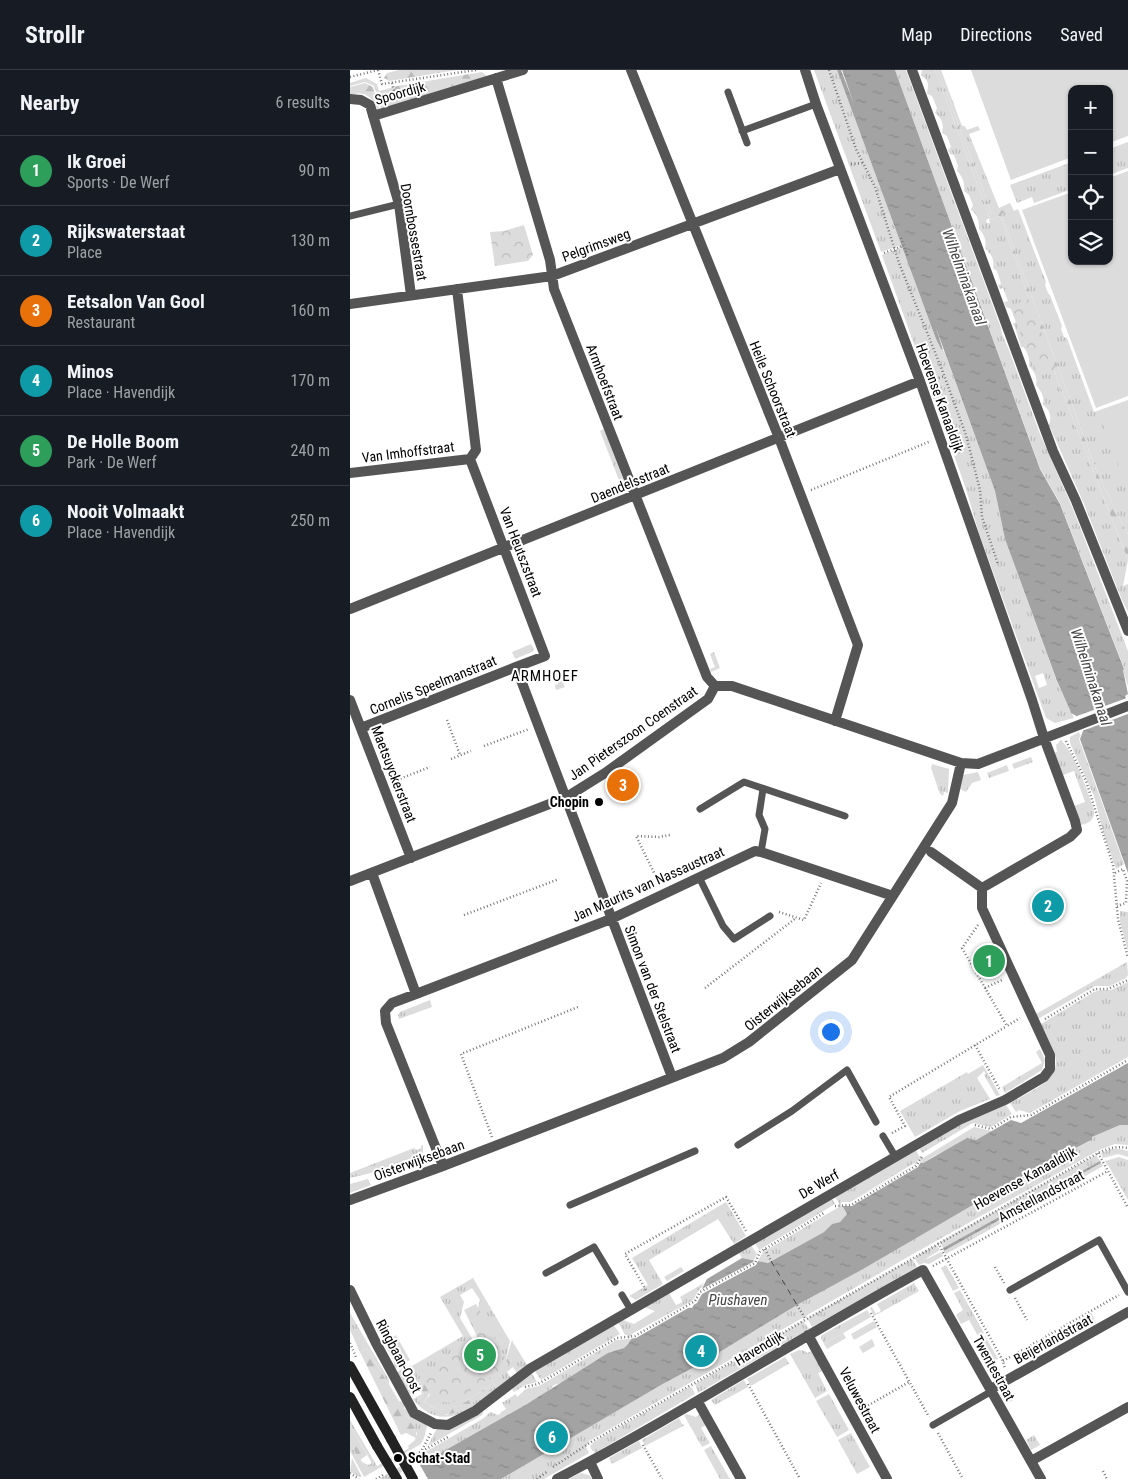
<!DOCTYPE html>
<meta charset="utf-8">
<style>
:root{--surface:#171b24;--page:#242831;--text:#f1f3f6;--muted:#9ea1a6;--line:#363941;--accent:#858687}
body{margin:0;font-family:"Roboto Condensed",sans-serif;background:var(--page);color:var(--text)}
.controls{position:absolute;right:15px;top:15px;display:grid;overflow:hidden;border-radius:10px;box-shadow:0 1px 4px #0004}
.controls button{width:45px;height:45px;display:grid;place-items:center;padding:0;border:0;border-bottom:1px solid var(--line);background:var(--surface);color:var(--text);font:25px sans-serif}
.you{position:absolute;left:480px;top:961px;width:18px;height:18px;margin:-12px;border:4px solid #fff;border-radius:50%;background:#1a73e8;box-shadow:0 0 0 8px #1a73e833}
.badge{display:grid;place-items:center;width:32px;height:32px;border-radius:50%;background:var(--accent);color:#fff;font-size:16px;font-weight:700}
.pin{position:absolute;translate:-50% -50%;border:2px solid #fff;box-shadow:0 1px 5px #0006}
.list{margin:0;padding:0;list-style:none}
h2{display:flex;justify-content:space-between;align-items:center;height:65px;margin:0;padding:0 20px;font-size:21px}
h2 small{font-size:16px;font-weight:400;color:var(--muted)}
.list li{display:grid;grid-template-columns:32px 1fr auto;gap:15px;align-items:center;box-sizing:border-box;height:70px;padding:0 20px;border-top:1px solid var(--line)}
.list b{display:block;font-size:19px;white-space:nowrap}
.list p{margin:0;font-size:16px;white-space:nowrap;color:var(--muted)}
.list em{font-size:16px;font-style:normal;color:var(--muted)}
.icon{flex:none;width:28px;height:28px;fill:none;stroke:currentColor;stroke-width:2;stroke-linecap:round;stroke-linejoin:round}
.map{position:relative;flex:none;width:778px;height:1409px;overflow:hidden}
header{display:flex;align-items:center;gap:30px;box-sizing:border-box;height:70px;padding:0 25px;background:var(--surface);border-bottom:1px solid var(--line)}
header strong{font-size:24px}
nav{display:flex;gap:28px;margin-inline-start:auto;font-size:18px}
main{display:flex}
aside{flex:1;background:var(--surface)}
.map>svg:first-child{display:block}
.grass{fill:url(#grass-tufts);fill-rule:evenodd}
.forest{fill:url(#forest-firs)}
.park{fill:url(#park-crowns)}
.garden{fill:#dcdcdc}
.water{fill:url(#water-ripples)}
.pier{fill:#fff}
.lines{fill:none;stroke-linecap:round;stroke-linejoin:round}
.ferry{stroke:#444;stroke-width:1;stroke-dasharray:6 5;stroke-linecap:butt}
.path{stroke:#777;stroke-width:2.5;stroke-dasharray:1 2.5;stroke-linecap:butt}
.lane{stroke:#555;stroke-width:7}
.street{stroke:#555;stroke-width:10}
.secondary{stroke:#222;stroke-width:10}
.secondary-bridge{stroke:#222;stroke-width:10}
.poi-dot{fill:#000;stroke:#fff;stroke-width:2}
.labels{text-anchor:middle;stroke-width:4;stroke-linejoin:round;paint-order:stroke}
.street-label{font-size:14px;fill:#000;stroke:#fff}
.poi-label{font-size:14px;font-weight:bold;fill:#000;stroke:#fff;text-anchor:end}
.water-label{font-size:15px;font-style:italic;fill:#444;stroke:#fff}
.neighbourhood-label{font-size:15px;letter-spacing:1px;fill:#000;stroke:#fff}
</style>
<header>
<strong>Strollr</strong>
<nav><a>Map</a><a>Directions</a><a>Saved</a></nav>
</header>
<main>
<aside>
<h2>Nearby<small>6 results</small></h2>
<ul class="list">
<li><span class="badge" style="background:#2e9e5b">1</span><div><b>Ik Groei</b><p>Sports · De Werf</p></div><em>90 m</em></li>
<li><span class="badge" style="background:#0f9aa8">2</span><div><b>Rijkswaterstaat</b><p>Place</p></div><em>130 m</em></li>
<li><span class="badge" style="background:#e8710a">3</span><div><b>Eetsalon Van Gool</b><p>Restaurant</p></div><em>160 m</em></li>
<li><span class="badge" style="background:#0f9aa8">4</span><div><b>Minos</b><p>Place · Havendijk</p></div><em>170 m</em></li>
<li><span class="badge" style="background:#2e9e5b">5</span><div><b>De Holle Boom</b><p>Park · De Werf</p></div><em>240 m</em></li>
<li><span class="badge" style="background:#0f9aa8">6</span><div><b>Nooit Volmaakt</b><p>Place · Havendijk</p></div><em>250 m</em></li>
</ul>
</aside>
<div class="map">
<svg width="778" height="1409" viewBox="0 0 778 1409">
<defs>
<pattern id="grass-tufts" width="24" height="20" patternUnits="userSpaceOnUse" patternTransform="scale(1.25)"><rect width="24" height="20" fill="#dcdcdc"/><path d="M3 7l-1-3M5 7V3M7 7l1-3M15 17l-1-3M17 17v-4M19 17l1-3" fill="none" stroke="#bbb"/></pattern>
<pattern id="forest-firs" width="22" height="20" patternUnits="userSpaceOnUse" patternTransform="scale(1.25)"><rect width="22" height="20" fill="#dcdcdc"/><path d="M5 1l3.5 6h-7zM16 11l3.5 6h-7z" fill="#bbb"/></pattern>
<pattern id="park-crowns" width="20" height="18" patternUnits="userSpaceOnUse" patternTransform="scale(1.25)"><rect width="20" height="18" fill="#dcdcdc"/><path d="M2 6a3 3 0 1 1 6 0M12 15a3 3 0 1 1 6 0" fill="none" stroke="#bbb"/></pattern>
<pattern id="water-ripples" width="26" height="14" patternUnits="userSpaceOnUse" patternTransform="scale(1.25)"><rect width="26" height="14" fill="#a3a3a3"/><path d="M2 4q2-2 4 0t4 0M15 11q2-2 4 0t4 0" fill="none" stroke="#8b8b8b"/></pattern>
</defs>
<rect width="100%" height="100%" fill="#fff"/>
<path class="grass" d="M464,0H487L586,269L591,279L594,281L645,421L655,469L707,612L724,648L705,653L696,648L629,463L615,416L532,185L550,178L548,176L531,182ZM693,603L697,615L689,618L685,606Z
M545,0H556L651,258L652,264L659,280L690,364L723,439L778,581V617L773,600L774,598L710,433L690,398Z
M572,0H585L640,148L636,150L637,153H640L639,150L650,146L704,300L778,490L773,516L778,514V542L772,530L734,434L699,355C702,347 700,340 693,335C695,327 691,321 686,315C688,307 684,301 679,296C680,289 678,282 673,277H671L665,257L663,254L666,252L661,239L656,237L654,232L658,231L653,218L650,219L648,215L651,214L647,201L643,198C645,190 641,184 635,178C637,171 634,164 629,159C629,151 628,145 621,140L623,135L619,125L614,121C615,113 613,107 607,101L608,96L604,85L600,84L598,80L601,77L597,66L592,63C594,55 592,48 585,43L587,38L582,26L577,24C578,15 580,11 571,5Z
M588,0H591L612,56H615L617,60L628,56L630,60L619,64L649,138L660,133L664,141L668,139L696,212L695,215L698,223L700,225L712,256L711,259L714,267L717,268L744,342L778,330V465L749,407L651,144L653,141L642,144Z
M16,8L27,14L29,21L26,22L24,16L15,12L0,16V13Z
M778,72V98L759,105V79Z
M722,92V119L684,133L682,127L667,133L660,115Z
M254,359L275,414L276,417L272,418L250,361Z
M181,574L184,579L182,582L165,589L162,582Z
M364,582L370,598L361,602L360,599L365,597L360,584Z
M208,600L215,617L206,620L205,615L208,614L204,601Z
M729,662L730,665L731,664L729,669L774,794L766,799L754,765L744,726L720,673V667Z
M711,670C725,684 738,722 744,741C744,751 739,753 731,755L724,736L735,732L724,701L713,705L704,683L707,682L706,675Z
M681,687L683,692L664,699L662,694Z
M582,694L599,699L598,723L594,722L593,726L590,724L581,698Z
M657,695L659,701L639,708L637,703Z
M628,702L631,710L622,713L616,722L610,719L613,705Z
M770,841L778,842V881L770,852Z
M777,892L778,905L776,908L760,916H745L688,949L686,944Z
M778,912V987L680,1043L669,1040L666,1042L660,1033C677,1023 712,1011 705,986C702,975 695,964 691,954L744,922L750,920H761Z
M80,930L82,937L49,949L48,945L50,942Z
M690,979L695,990L692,1000L655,1023L652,1017L692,993L686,982Z
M633,995L650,1025L646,1026L634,1005L636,1004L634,1001L627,1008L640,1029L610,1041L565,1067L550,1041L617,1002L618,1004Z
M656,1035L662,1044L641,1057L623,1053L572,1083L569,1078L602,1058Z
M770,1055H778V1075L765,1074L749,1080L563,1184L239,1371L236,1377L239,1383L194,1409H151L311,1315L350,1294L447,1235L662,1113L666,1114L667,1111L672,1107L741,1070L742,1067Z
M624,1057L642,1061L626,1070L621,1069L584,1086L573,1093L566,1092L500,1132H494L493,1137L497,1144L490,1152L482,1154L474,1162L418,1193L408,1191L413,1182L489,1137V1133L485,1127L566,1080L569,1086L573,1088Z
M73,1075V1082C65,1094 16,1104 0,1108V1103L64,1078L66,1080L71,1078V1076Z
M761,1079H770L778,1081V1087L768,1084L753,1088L751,1083Z
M746,1085L750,1091L593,1178L590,1172Z
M769,1087L778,1090V1130L758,1095H757L755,1091Z
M751,1093L753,1096L596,1184L594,1181Z
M18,1109L21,1115L0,1123V1114Z
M482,1129L485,1134L409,1180L405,1173Z
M376,1132L396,1166L384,1174L368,1149L299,1190L313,1214L286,1230L279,1226L298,1215L282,1188Z
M401,1175L407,1184L404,1190L392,1188L389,1183Z
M586,1175L590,1180L577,1188V1189L591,1182L593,1186L579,1194L574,1193L569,1195L565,1189L566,1186Z
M560,1190H563L567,1197L462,1257L458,1250V1248Z
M596,1195L609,1218L603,1221L591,1198Z
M331,1197L334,1201L317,1211L314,1207Z
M123,1208L160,1271L155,1293L139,1296L140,1315C120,1329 97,1352 74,1331L80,1325L71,1312L65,1313L61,1311L59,1306L62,1296L113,1266L90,1227ZM122,1218L130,1230L126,1246L135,1262L123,1270L110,1248L114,1232L110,1225Z
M354,1213L343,1230L282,1269L274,1278L261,1283L214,1312L204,1315L197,1322L177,1334L85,1386L68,1393L46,1409H29L134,1348L140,1342L148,1345L151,1343L149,1338L151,1342L156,1339L152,1333L147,1336L166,1324L167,1327L176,1319L189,1316L267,1270L278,1269V1265H275L268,1252L273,1250L284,1254L305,1241L294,1237L319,1223L326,1235L333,1232L330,1227Z
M564,1213L569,1221L524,1246L520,1238L522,1237L526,1244L531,1241L527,1234Z
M610,1220L634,1263L628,1266L619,1250L611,1254L606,1245L613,1240L604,1223Z
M517,1240L521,1247L474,1274L471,1268L472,1265Z
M0,1243L39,1310V1314L49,1331L55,1332L54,1338L68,1351L73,1350L77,1356L74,1368L71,1374L14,1407L0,1381V1373L12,1392L18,1395L22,1393L0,1356V1350L27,1396L59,1378L58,1376L65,1370L67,1363L17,1278L10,1282L0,1260Z
M741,1243L746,1253L722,1266L717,1257Z
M453,1251L459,1259L348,1323L345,1314Z
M263,1254L270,1264L191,1310L184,1300Z
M46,1265L60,1290L44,1299V1291L34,1274L32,1273Z
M635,1266L648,1289L643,1292L630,1269Z
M164,1274L177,1295L167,1303L163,1297L157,1302L161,1308C131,1330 96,1370 63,1329L72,1324L70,1319L60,1324L46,1303L52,1299V1305L70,1318L74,1324L68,1331L97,1345L145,1316L139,1304L161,1292Z
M449,1280L455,1281L457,1283L462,1281L473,1301L468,1303L477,1321L465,1328L440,1284Z
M435,1287L439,1293H440L401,1316L397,1309Z
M181,1302L187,1312L175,1315L164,1322L161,1317Z
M394,1310L398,1317L365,1335L361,1330Z
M339,1317L342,1318L345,1324L245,1383L243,1380L242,1381L240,1376L244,1372Z
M659,1319L665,1329L656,1334L650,1325Z
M479,1324L499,1360L487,1367L466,1331Z
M131,1339L134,1340L132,1345L78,1376L87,1358Z
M337,1344L346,1347L350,1344L356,1355L351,1358L360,1373L352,1377L334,1345Z
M329,1348L332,1354L335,1355L295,1376L292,1370Z
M501,1363L520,1397L507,1404L488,1370Z
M684,1365L690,1375L681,1380L676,1370Z
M289,1371L292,1378L262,1394L259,1388Z
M361,1376L380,1409H370L354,1380Z
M2,1388L12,1407L7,1406L0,1401Z
M231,1403L239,1405L242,1409H218Z"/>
<path class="forest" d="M49,0H107L39,11L34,8L37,3Z
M585,0H588L642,144L653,140L654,143L651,144L749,407L778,465V490L704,300L650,146L639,150L640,148Z
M132,2L137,6L31,39L26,22L47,16Z
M15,13L23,17L30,41H28C23,27 15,20 0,25V17Z
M162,1270C168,1280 160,1294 155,1303L147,1300L139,1304L145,1316C119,1335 98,1360 68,1331L74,1324L70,1318L61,1320L52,1305V1299L61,1295L59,1306L61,1311L65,1313L73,1312C79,1321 82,1323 74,1331C96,1352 121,1328 140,1315L134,1307L155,1293Z
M17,1278L66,1361V1368L56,1363L51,1365L10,1282Z
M0,1356L17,1385L10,1390L0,1373Z"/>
<path class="park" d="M174,155L183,185L178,191L145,196L140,162L154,161Z
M679,229L706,300L687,307L660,236Z
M126,1234L159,1295L102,1333L84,1331L69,1305L126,1274L127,1266L114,1240Z"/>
<path class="garden" d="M621,0H778V66L759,73V19H722V87L661,110Z
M778,101V326L746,338L672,140L722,122V191H759V108Z
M778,336V421L750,347Z
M524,1251L527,1257L504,1270L501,1264Z
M493,1263L496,1268L477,1279L474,1274Z
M522,1269L525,1276L513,1283L509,1277Z"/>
<path class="water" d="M487,0H491L504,34L492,0H545L690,399L710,434L774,599L773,600L778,624L775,626L778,635V803L730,669L733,661L728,647L721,643L720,640L707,611L655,469L645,421L586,258L593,280L591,279L586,269Z
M778,993V1055H770L742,1067V1070L739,1071L671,1107L513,1199L447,1235L350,1294L311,1315L151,1409H63L74,1403L72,1400L46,1409L68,1393L85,1386L177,1334L258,1283L274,1278L278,1274L285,1264L336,1234L337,1237L342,1238L357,1209L392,1188L418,1193L474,1162L482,1154L490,1152L497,1144L493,1137V1132H500L565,1095L566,1092L573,1093L617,1068L626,1070L661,1050L671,1053Z
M750,1091L751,1093L594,1181L593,1178Z"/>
<path class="pier" d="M777,628L778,644L732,661L730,657L727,646Z
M568,1090H572L568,1097L502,1136H491V1132H500L565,1095Z
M405,1188L409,1189L406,1195L352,1224L347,1233L286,1268L279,1269L282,1264L336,1234L338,1233L341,1235L348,1221L403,1192Z
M67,1390L78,1409H44L45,1407Z"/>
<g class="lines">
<path class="ferry" d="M421,1191L447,1235"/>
<path class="path" d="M28,0L32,14L126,0
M479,0L506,79L525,117L549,193L591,297L616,365L630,420L632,447L648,494
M0,7L28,0
M42,13L46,29
M501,94L513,93
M551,168L558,187
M534,183L553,176
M582,310L595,306
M461,420L581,371
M97,650L110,685
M716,671L736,711L763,795L768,849L778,888
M134,676L179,659
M101,689L121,681
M44,711L80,697
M765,803L773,799L777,811L776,833L767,836
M310,815L286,766L309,767L320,765
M429,842L454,850L471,813
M114,845L209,809
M628,855L612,878L657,956L670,948
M355,918L446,848
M635,918L654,909
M695,949L745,919H758L778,910
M625,975L650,1020
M625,1055L641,1059L661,1047L681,1045L778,990
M542,1063L555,1056L539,1027L657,956
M142,1067L111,984L228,937
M748,1083L758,1101
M485,1136L501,1135L566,1096L573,1085
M588,1173L653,1291L655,1299
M415,1179L421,1191
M583,1196L758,1101L778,1138
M645,1197L654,1213
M296,1220L275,1184L376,1127L396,1161
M665,1228L677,1250
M447,1235L455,1248
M521,1243L579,1347
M0,1273L6,1287
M653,1291L769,1225
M398,1314L450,1409
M175,1317L188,1314L267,1268L285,1266L345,1231L350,1222L405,1193L410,1182L474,1143
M512,1339L559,1312
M588,1363L613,1409
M293,1375L312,1409
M72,1380L81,1363
M63,1386L98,1367
M203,1397L241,1372L748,1083C759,1078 766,1076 778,1078
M753,1401L757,1409
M0,1403L9,1409
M26,1409L33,1405
M187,1409L198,1401"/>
<path class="lane" d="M378,22L397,73
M392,61L466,34
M0,146L49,134
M350,739L394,712L495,746
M411,782L415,759L409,745L413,719
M349,807L373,856L384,869L420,846
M533,1066L545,1086
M388,1075L442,1041L497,1000L526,1052
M220,1135L345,1081
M196,1203L244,1177L265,1212
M660,1220L749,1170L778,1222
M272,1225L281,1240
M583,1355L642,1321"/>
<path class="street" d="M281,0L429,368L508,575L485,651
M455,0L466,34L570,311L682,630L694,668L725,751L727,760L720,767L632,818L581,782
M562,0L703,381L726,431L778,561
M146,8L200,190L204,219L357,607L365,616
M0,29L11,30L20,35L49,134L61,225
M23,46L173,0
M107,219L126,380L120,389
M0,234L202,206L490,99
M120,389L195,586L166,597L322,1007
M0,403L120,389
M0,539L570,311
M0,630L61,788
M11,658L166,597
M22,803L66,924L42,933L35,941L36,953L93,1096
M0,811L215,728L255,703L358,629L365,616H382L611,693L628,694L778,636
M66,924L261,849L405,781L411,782L543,826
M0,1130L93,1096L373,988L399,972L502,890L602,733L611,693
M0,1220L26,1273L64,1343L85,1354L98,1355L125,1341L181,1298L609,1050L655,1030L694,1007L700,999V985L632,838V818
M458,1265L537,1409
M641,1319L778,1242
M348,1332L391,1409
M681,1391L778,1337
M240,1392L248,1409
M207,1409C332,1344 450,1267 573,1200L691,1409"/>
<path class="secondary" d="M0,1296L41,1369
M0,1327L27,1376"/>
<path class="secondary-bridge" d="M41,1369L63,1409
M27,1376L47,1409"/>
</g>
<g class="poi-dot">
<circle cx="249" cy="732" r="5"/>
<circle cx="48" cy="1388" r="5"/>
</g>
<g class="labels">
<g class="street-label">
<text transform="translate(50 23) rotate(-16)" y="5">Spoordijk</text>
<text transform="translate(64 162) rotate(80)" y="5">Doornbossestraat</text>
<text transform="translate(246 175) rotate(-20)" y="5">Pelgrimsweg</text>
<text transform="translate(255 312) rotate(69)" y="5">Armhoefstraat</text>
<text transform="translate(423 319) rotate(68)" y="5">Heile Schoorstraat</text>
<text transform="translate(590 328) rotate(70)" y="5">Hoevense Kanaaldijk</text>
<text transform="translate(58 382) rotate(-7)" y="5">Van Imhoffstraat</text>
<text transform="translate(280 413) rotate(-22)" y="5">Daendelsstraat</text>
<text transform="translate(171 482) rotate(69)" y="5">Van Heutszstraat</text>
<text transform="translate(83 615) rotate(-22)" y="5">Cornelis Speelmanstraat</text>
<text transform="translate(283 663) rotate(-35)" y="5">Jan Pieterszoon Coenstraat</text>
<text transform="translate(44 704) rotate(69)" y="5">Maetsuyckerstraat</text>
<text transform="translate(298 814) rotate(-24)" y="5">Jan Maurits van Nassaustraat</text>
<text transform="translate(303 919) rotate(69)" y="5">Simon van der Stelstraat</text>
<text transform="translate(433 928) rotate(-39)" y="5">Oisterwijksebaan</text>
<text transform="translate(69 1090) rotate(-20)" y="5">Oisterwijksebaan</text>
<text transform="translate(675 1108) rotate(-29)" y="5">Hoevense Kanaaldijk</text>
<text transform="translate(469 1114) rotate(-30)" y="5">De Werf</text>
<text transform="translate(691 1126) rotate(-28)" y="5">Amstellandstraat</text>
<text transform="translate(703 1269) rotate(-29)" y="5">Beijerlandstraat</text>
<text transform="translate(409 1278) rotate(-31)" y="5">Havendijk</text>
<text transform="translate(49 1286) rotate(62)" y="5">Ringbaan-Oost</text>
<text transform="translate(644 1298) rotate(61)" y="5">Twentestraat</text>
<text transform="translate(510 1330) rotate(62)" y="5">Veluwestraat</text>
</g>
<g class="poi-label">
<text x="239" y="737">Chopin</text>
<text x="58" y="1393" text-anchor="start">Schat-Stad</text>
</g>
<g class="water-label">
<text transform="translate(614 207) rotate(70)" y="5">Wilhelminakanaal</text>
<text transform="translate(741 607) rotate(72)" y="5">Wilhelminakanaal</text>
<text x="388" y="1235">Piushaven</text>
</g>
<g class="neighbourhood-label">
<text x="195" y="611">ARMHOEF</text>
</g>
</g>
</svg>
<div class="controls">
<button>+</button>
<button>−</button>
<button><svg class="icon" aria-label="locate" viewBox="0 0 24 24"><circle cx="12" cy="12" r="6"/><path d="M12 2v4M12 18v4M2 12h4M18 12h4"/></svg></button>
<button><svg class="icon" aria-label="layers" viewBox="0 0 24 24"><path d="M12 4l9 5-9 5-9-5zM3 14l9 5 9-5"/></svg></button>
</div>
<div class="you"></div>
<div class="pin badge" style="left:639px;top:891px;background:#2e9e5b">1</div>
<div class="pin badge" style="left:698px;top:836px;background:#0f9aa8">2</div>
<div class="pin badge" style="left:273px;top:715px;background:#e8710a">3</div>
<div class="pin badge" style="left:351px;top:1281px;background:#0f9aa8">4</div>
<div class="pin badge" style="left:130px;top:1285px;background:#2e9e5b">5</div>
<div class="pin badge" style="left:202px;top:1367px;background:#0f9aa8">6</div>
</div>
</main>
